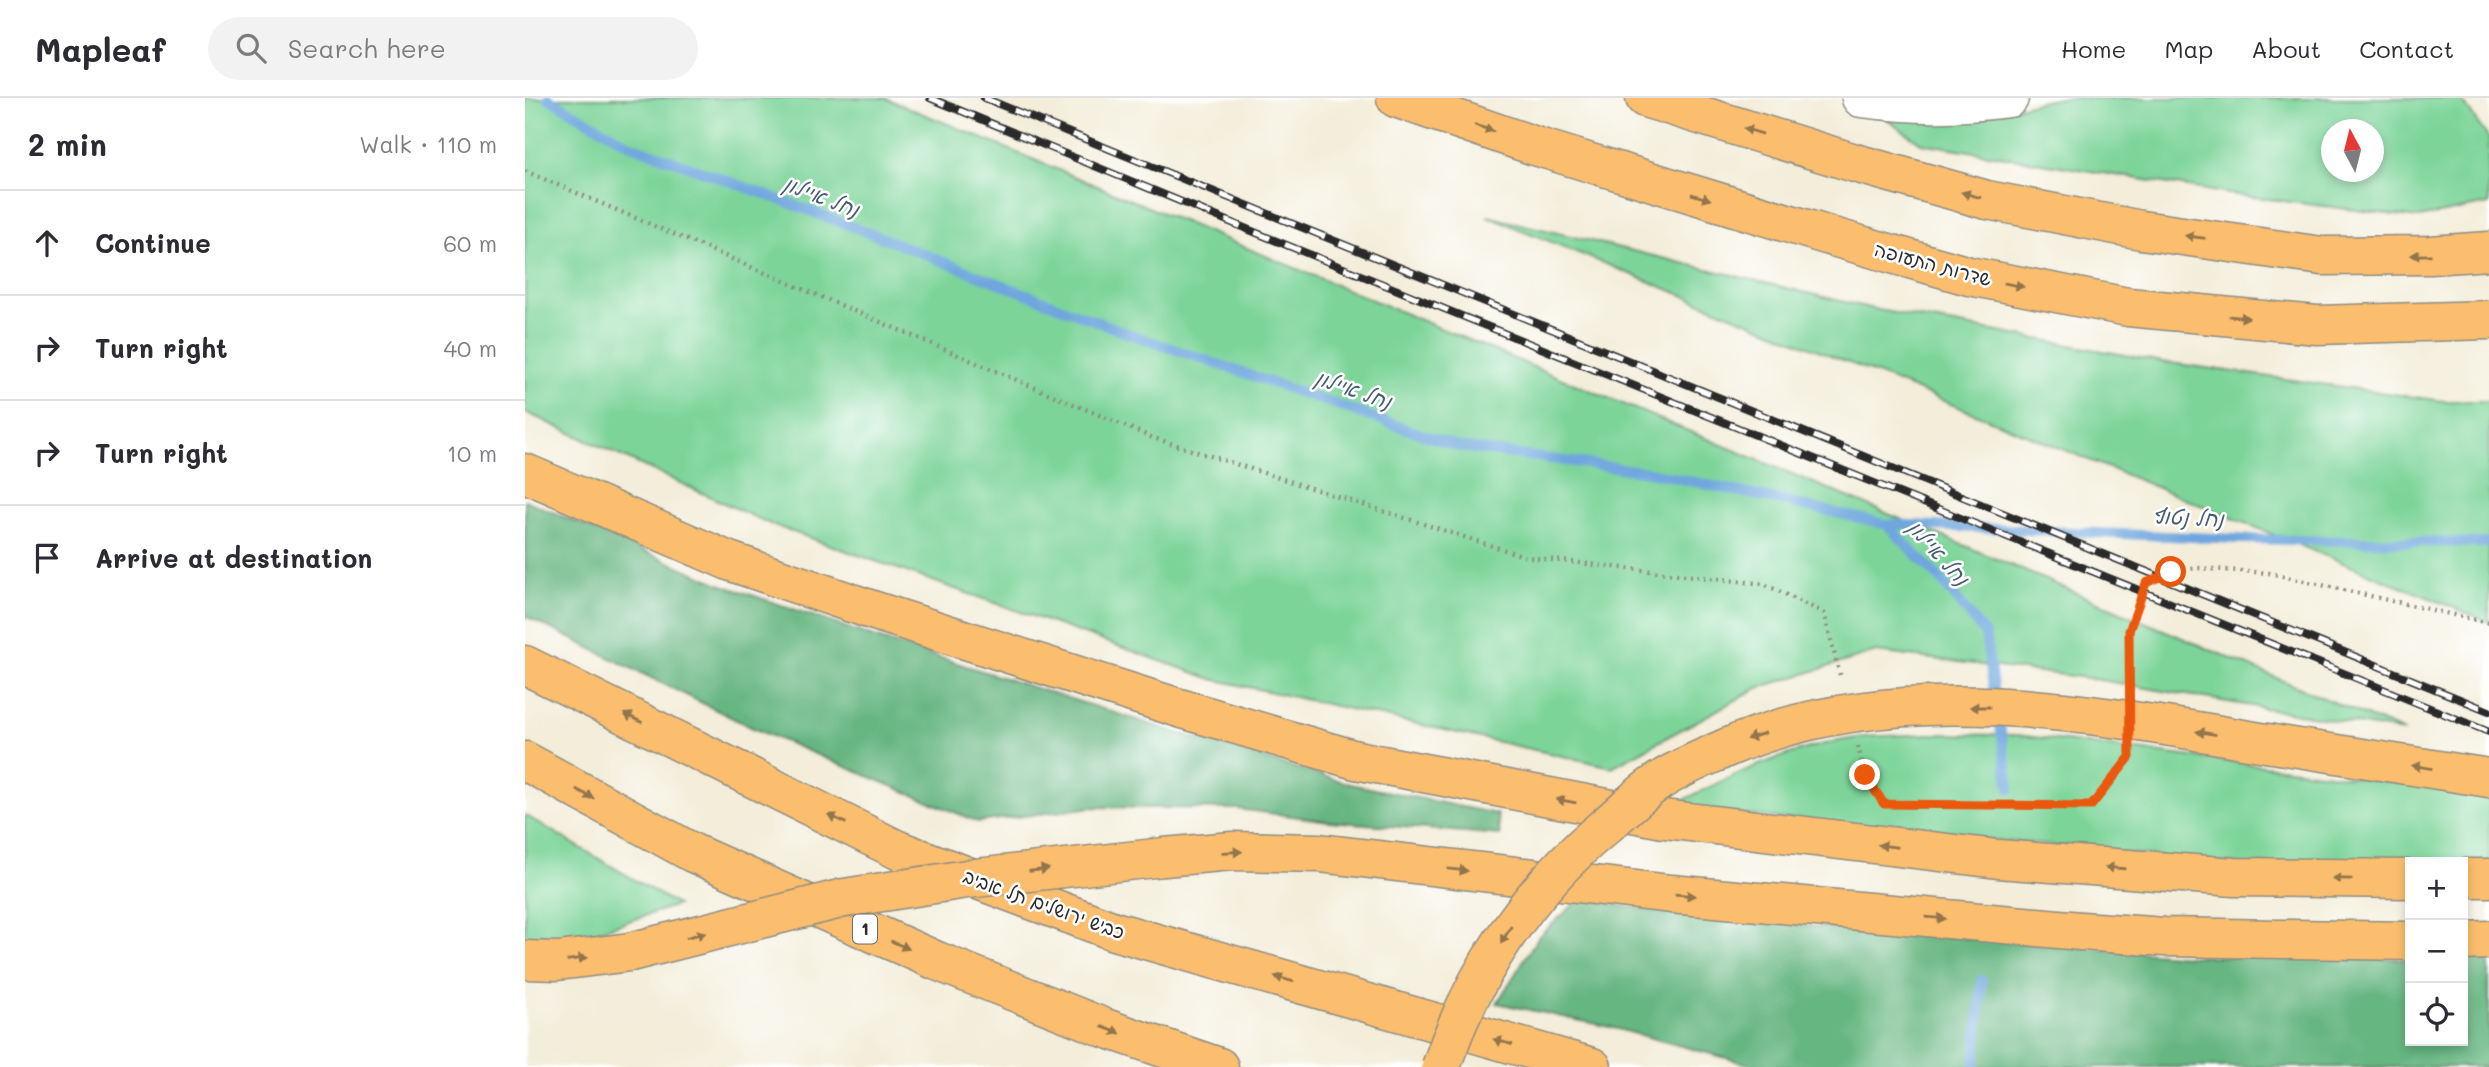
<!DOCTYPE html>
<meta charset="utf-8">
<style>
:root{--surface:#fff;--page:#f2f2f3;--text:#2b2b33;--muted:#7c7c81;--line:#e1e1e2}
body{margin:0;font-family:Mali,"Playpen Sans Hebrew",sans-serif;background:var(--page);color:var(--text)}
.controls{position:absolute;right:21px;bottom:21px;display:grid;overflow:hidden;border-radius:0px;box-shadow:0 4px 10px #0003}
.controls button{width:63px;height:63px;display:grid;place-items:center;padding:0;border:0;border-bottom:2px solid var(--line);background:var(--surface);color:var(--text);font:35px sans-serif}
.compass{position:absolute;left:1796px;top:21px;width:63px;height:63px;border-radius:50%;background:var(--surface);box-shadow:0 4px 10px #0003;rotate:353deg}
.stop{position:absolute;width:21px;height:21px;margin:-16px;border:5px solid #ea580c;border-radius:50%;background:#fff}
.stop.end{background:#ea580c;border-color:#fff;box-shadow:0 2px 7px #0008}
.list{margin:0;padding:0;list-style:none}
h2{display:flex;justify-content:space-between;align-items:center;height:91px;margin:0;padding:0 28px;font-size:30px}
h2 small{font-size:23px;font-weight:400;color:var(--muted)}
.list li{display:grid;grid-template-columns:46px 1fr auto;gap:21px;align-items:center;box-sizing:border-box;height:105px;padding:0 28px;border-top:2px solid var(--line)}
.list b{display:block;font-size:26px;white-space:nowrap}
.list em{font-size:23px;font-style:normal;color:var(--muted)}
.icon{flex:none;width:38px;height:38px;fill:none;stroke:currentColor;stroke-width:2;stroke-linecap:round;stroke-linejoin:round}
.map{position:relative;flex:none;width:1964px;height:969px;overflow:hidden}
header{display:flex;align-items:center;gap:42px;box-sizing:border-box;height:98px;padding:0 35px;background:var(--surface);border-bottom:2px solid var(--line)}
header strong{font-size:33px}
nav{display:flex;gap:38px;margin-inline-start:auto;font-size:24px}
.search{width:490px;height:63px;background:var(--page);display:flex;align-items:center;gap:18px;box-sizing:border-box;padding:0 24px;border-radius:38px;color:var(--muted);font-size:26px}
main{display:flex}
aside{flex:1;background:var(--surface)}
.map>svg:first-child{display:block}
.green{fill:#7dd499;stroke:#548062;stroke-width:2;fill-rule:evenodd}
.forest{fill:#66b681;stroke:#487056;stroke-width:2}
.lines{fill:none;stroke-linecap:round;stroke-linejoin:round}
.stream{stroke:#6ea6dd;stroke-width:10}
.minor-casing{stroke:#8f8c82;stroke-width:41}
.major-casing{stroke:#8f8c82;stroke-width:41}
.highway-casing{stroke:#8f8c82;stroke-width:41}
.path{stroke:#8f8c82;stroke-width:4.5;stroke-dasharray:2 5;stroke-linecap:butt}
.minor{stroke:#fff;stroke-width:38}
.major{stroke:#fbbe6e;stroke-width:38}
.highway{stroke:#fbbe6e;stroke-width:38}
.rail-casing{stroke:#2b2b2b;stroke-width:8}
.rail{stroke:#fff;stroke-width:5;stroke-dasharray:16;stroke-linecap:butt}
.highway-bridge-casing{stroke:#8f8c82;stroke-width:41;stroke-linecap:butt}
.highway-bridge{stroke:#fbbe6e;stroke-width:38}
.oneway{fill:#93744c}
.route{stroke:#ea580c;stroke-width:9}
.labels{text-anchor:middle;stroke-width:5;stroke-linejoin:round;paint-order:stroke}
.shield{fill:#fff;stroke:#6b6b6b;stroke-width:2}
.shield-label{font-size:18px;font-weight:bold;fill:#2b2b2b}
.street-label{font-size:19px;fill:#2b2b2b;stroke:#fff}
.water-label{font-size:21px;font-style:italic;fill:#465c72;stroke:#fff}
</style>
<header>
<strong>Mapleaf</strong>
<div class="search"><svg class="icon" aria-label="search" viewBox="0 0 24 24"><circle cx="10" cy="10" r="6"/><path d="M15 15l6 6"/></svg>Search here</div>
<nav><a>Home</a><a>Map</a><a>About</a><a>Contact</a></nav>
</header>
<main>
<aside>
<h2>2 min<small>Walk · 110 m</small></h2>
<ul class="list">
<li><svg class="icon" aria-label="ahead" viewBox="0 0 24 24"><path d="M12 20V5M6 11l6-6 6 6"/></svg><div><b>Continue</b></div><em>60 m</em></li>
<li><svg class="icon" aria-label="right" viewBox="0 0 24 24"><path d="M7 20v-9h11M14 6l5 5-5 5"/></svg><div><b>Turn right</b></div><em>40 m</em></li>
<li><svg class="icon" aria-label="right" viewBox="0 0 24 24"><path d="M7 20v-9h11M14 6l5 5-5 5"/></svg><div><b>Turn right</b></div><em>10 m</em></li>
<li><svg class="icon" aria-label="arrive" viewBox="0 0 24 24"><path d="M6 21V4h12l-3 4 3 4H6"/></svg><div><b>Arrive at destination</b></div></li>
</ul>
</aside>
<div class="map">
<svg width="1964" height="969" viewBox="0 0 1964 969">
<rect width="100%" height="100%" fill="#fff"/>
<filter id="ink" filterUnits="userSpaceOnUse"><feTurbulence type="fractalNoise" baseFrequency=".0143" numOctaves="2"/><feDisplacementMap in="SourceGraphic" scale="14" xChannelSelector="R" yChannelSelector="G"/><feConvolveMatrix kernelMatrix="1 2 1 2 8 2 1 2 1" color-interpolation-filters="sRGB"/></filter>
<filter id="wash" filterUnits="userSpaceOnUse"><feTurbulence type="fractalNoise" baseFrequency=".00686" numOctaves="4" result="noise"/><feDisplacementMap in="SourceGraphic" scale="28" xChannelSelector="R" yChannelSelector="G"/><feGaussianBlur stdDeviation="1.57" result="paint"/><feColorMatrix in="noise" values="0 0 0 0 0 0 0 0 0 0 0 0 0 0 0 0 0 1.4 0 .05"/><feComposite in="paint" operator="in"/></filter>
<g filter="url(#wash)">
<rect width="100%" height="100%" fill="#f3edd9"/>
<path class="green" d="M0,0H360L1443,449L1879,634L1563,580L1351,554L1233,590L1087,669L687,581L245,426L0,314Z
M1534,0H1935L1964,41V106L1894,120L1711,97L1396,45L1352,14L1462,15ZM1806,32H1848V74H1806Z
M962,118L1353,212L1638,264L1919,303H1964V524Z
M1402,636L1492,637L1964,696V767L1938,764L1718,767L1146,709C1204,677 1267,649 1332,640C1355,637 1379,638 1402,636Z
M0,717L152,807L34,846L0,848Z"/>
<path class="forest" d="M0,402L195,486L343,537L644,632L825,686L972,716L975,737L804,723L712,711L567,709L453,724L230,631L0,518Z
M1055,801L1170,819L1665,858L1885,861V943H1938V861L1964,860V969H1235L1085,929L972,905L1014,838Z"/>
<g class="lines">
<path class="stream" d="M23,0L103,46L345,135L599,234L934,349L1124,374L1361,426L1416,482L1460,536L1470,601
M1361,426L1715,441L1964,445
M1473,615L1485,691
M1450,969L1457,882"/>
</g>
</g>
<g filter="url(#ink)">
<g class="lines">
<g class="minor-casing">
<path id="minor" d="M1336,0C1390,7 1431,7 1484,0"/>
</g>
<g class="major-casing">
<path id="major" d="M871,0L1010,48L1308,139L1444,178L1603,209L1792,227L1964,222
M1120,0L1330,65L1462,102L1616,132L1797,158L1905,157L1964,153"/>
</g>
<g class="highway-casing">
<path id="highway" d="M0,375L204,463L350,513L651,609L831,662L1139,721L1473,761L1709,779L1885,781
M0,567L373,752L589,833L1067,969
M1748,646L1964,680
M0,663L168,755L412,863L580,930L694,969
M639,759L707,753L794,755L1146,796L1556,833L1640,839L1885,843
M1938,780H1964
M1938,843L1964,842
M0,862L33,863L105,854"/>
</g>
<path class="path" d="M0,73L626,339L1002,459L1239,486L1299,515L1316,581
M1605,588L1604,533L1621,485L1645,474L1672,470L1744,475L1964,525
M1333,648L1340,677L1359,706L1566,708L1605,656"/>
<use href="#minor" class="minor"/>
<use href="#major" class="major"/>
<use href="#highway" class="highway"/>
<g class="rail-casing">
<path id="rail" d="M405,0L722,131L1964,634
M459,0L1964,613"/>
</g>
<use href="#rail" class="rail"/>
<g class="highway-bridge-casing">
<path id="highway-bridge" d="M105,854L319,800L442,781L639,759
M916,969C947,877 1003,792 1077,731C1095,716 1111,699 1130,686C1151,671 1177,661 1201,650C1374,575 1569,616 1748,646"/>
</g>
<use href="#highway-bridge" class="highway-bridge"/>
</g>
<defs><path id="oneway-solid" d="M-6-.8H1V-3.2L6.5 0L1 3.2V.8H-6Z" transform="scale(1.75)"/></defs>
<g class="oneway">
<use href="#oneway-solid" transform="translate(959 30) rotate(19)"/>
<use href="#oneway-solid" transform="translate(1228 33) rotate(-163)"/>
<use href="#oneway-solid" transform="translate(1446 97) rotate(-164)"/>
<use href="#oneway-solid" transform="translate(1176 99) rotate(17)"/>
<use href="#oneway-solid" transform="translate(1670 139) rotate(-172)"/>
<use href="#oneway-solid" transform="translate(1896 157) rotate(179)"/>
<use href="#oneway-solid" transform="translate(1489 187) rotate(11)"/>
<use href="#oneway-solid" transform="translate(1714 219) rotate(5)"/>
<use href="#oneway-solid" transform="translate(1455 609) rotate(-180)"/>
<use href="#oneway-solid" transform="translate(108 620) rotate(-154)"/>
<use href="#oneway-solid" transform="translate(1681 635) rotate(-171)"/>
<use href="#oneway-solid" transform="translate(1231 638) rotate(161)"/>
<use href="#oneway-solid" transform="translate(1897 669) rotate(-171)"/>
<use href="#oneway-solid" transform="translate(60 696) rotate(28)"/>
<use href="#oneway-solid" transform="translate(1041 703) rotate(-170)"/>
<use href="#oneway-solid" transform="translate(312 721) rotate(-154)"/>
<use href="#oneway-solid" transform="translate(1363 748) rotate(-173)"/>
<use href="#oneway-solid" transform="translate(707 754) rotate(-2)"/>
<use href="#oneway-solid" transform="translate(1590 770) rotate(-176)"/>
<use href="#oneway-solid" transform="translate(514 772) rotate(-7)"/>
<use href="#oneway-solid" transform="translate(933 772) rotate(6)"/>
<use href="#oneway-solid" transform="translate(1817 781) rotate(-179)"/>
<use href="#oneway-solid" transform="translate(1160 797) rotate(5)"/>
<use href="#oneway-solid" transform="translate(1411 820) rotate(5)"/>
<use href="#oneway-solid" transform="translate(171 837) rotate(-14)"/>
<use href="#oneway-solid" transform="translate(981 837) rotate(121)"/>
<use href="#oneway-solid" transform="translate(375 847) rotate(24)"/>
<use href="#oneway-solid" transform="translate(52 861) rotate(-7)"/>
<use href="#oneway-solid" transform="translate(759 881) rotate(-164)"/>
<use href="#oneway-solid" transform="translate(586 932) rotate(20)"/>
<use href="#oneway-solid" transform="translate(978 944) rotate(-164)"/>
</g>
</g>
<g class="lines" filter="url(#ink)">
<path class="route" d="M1340,677L1359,706L1566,708L1605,659L1604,533L1621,485L1646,474"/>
</g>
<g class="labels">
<rect class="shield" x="328" y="816.5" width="24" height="29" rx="5"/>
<g class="shield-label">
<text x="340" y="837">1</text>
</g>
<g class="street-label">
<text transform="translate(1408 166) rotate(15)" y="7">שדרות התעופה</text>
<text transform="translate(519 806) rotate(20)" y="7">כביש ירושלים תל אביב</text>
</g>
<g class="water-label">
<text transform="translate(296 99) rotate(21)" y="7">נחל איילון</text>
<text transform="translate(828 292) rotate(19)" y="7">נחל איילון</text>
<text transform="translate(1663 420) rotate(3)" y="7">נחל נטוף</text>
<text transform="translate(1413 455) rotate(48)" y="7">נחל איילון</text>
</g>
</g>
</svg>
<div class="controls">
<button>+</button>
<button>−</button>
<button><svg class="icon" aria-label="locate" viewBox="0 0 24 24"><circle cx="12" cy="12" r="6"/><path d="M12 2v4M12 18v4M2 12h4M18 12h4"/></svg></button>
</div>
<svg class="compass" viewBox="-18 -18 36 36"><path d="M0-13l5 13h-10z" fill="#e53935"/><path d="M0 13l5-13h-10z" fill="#7c7c81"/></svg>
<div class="stop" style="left:1646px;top:474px"></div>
<div class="stop end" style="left:1340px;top:677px"></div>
</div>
</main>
